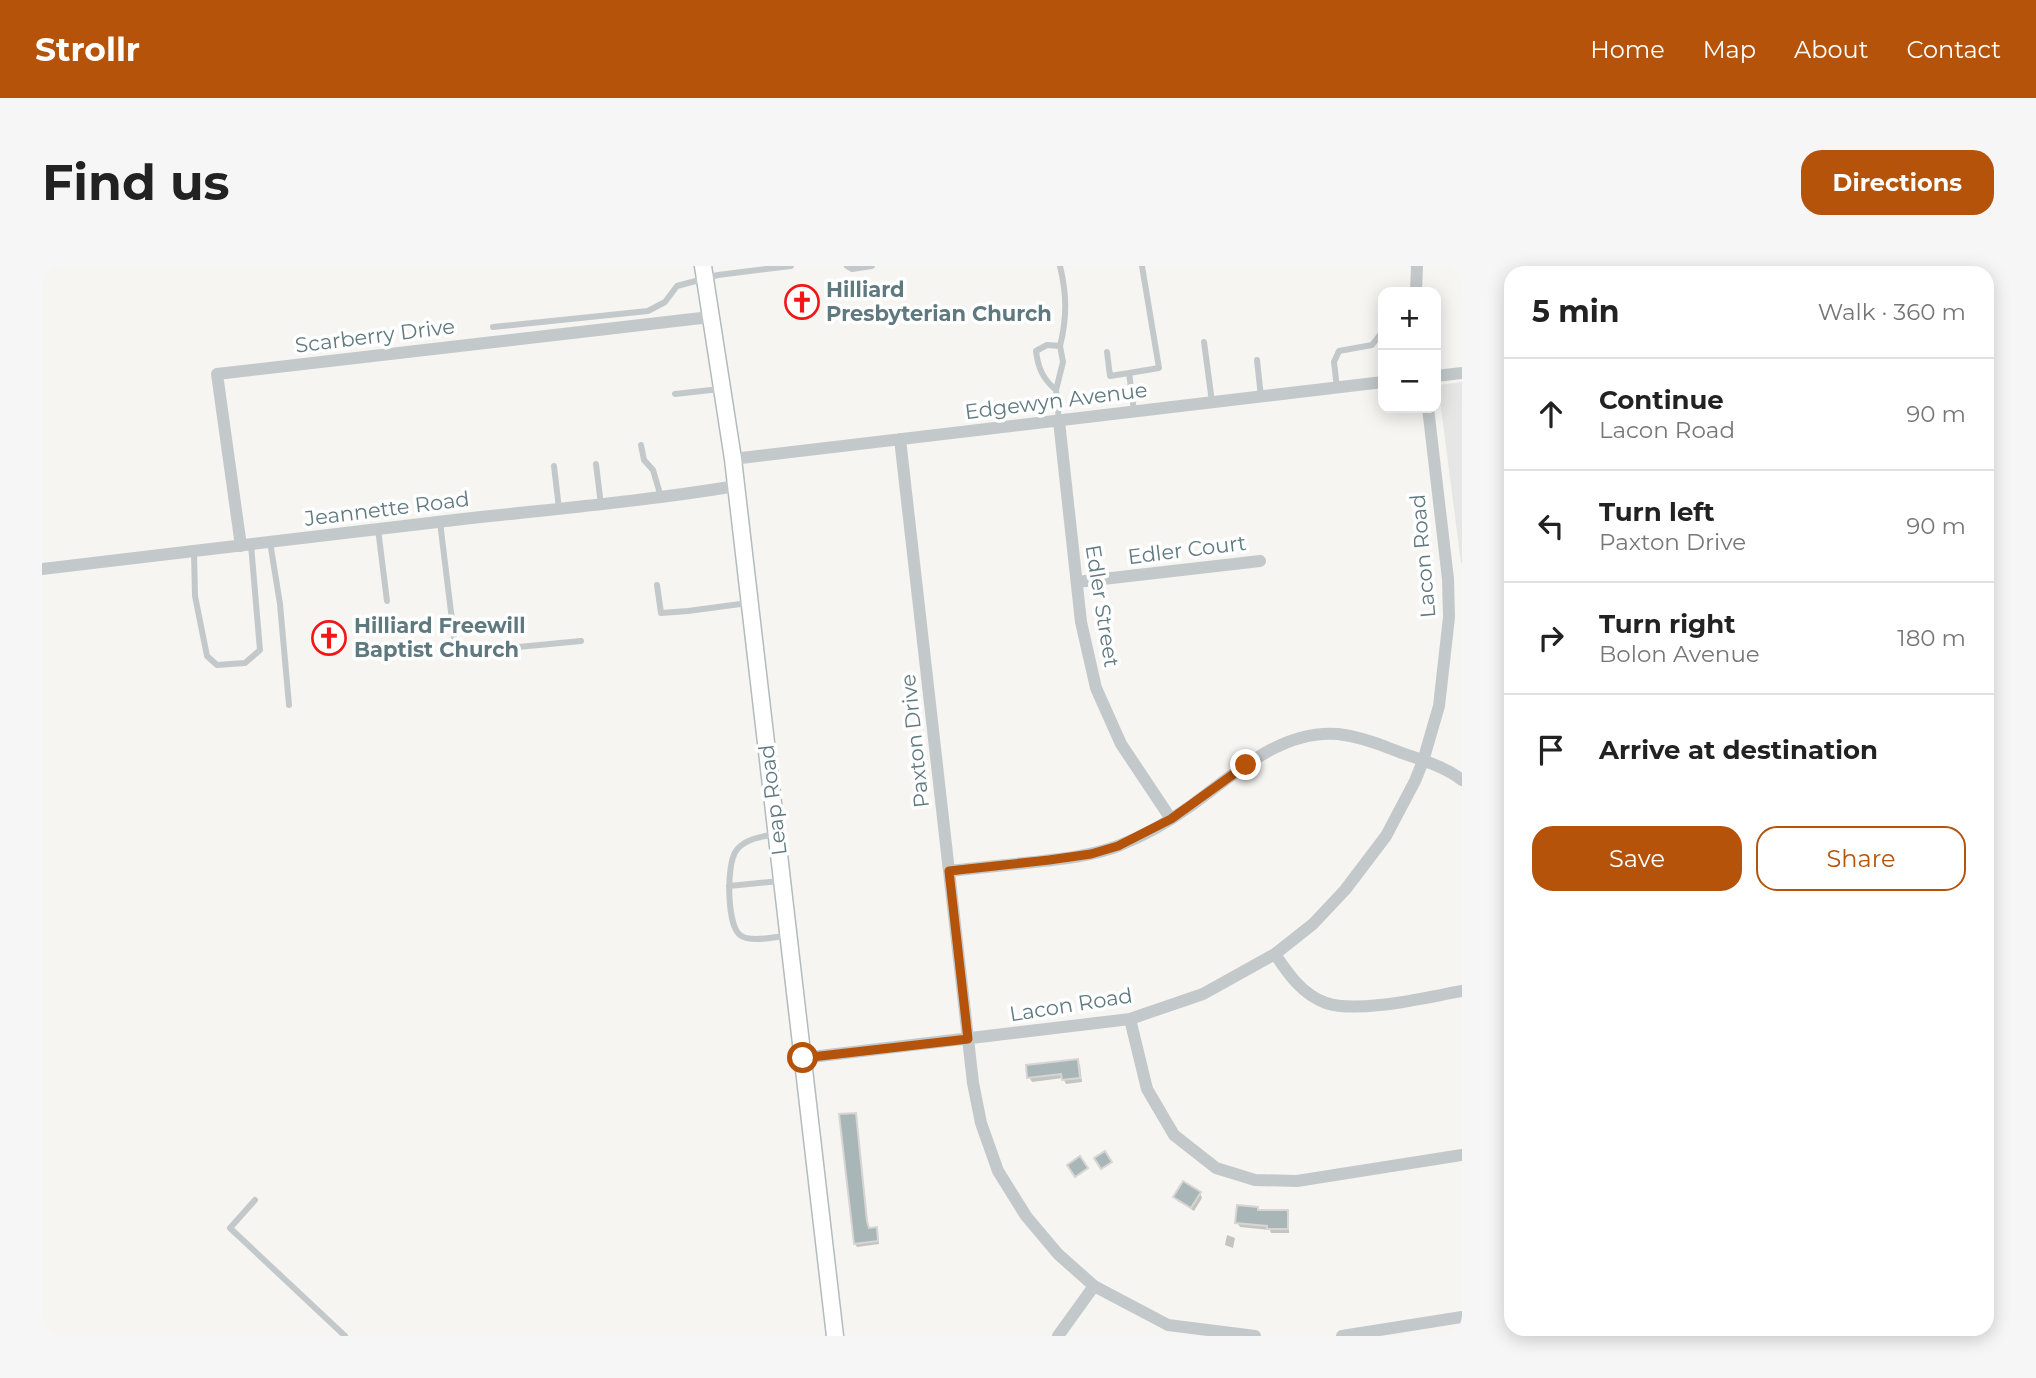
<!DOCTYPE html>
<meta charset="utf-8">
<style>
:root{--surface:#fff;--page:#f6f6f6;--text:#222;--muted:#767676;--line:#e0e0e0;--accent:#b45309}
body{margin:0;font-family:Montserrat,sans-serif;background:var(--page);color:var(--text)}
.controls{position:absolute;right:21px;top:21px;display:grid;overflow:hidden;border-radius:14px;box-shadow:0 4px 18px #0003}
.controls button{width:63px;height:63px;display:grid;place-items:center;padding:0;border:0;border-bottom:2px solid var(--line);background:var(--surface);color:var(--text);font:35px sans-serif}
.stop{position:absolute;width:21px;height:21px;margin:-16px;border:5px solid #b45309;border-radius:50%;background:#fff}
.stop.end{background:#b45309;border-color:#fff;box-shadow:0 2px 7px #0008}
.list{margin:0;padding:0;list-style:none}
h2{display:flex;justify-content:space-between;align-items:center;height:91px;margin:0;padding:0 28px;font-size:30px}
h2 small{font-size:23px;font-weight:400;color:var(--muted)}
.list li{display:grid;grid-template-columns:46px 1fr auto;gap:21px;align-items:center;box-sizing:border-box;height:112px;padding:0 28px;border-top:2px solid var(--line)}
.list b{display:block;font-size:26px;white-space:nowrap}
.list p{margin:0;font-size:23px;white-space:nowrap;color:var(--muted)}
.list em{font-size:23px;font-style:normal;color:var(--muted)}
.actions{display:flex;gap:14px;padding:21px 28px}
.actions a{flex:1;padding:16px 0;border:2px solid var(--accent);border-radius:21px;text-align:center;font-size:24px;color:var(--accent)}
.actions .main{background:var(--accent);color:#fff}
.icon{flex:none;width:38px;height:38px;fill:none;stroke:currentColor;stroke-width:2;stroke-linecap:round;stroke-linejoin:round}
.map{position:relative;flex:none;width:1420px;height:1070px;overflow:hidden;border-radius:21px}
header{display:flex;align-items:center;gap:42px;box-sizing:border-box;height:98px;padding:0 35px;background:var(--accent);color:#fff}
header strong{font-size:33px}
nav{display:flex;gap:38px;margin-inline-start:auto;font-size:24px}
.intro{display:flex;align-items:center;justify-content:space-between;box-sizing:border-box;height:168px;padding:0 42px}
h1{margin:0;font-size:49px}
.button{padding:18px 32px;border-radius:21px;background:var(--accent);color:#fff;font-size:24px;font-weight:700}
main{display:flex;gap:42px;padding:0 42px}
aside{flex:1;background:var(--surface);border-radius:21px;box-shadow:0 4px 18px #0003}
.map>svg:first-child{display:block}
.built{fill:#e6e7e5}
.shadow{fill:#0003}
.building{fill:#a9b6b7;stroke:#d7d6d4;stroke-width:2}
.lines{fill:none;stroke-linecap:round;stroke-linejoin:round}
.secondary-casing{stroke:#b2bbbd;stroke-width:19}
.lane{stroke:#c3c9ca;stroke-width:6}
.street{stroke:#c3c9ca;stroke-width:12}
.secondary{stroke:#fff;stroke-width:16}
.route{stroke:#b45309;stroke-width:9}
.labels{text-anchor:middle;stroke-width:7;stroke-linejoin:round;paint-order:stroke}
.poi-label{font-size:21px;font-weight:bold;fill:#5e797f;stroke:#fff;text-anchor:start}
.street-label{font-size:21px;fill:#5e797f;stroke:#fff}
</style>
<header>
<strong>Strollr</strong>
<nav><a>Home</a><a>Map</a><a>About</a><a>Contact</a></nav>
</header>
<div class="intro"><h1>Find us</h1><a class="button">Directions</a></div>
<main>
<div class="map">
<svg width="1420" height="1070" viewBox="0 0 1420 1070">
<rect width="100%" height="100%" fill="#f6f5f2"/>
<path class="built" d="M1420,116V297H1419L1396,119Z"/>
<path class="shadow" d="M1035,795L1038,799L1040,816L1024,818L1021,812L990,816L987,811Z
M814,848L826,959L827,964L834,963L836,966L837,978L815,981L813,978Z
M1158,927L1160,932L1152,945L1136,935L1133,931Z
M1217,946H1245L1247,951V967H1229L1228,964L1198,961L1195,956Z
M1185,969L1193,972L1191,982L1183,979Z"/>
<path class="building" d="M1036,793L1038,812L1020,814L1019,808L985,812L984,799Z
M814,847L825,955L827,962L835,961L836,975L812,978L797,848Z
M1063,885L1070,896L1059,903L1052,892Z
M1038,890L1046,902L1033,911L1025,899Z
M1141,915L1159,926L1149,942L1131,931Z
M1195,939L1216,941V944H1246V963H1225V960L1193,957Z"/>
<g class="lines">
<g class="secondary-casing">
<path id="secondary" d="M661,0L691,193L793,1070"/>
</g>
<path class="lane" d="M805,0L810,3L830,0
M1018,0C1025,29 1025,52 1018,80
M451,61L606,45L623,36L635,20L676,9L749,0
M1162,76L1170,136
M1065,86L1068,110L1087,107L1092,145
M1215,94L1219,131
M1087,107L1117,102L1100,0
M1295,122L1292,96L1297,85L1330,79L1341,65
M1014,124L1021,96L1018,80L1005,79L994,85C996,102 1001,113 1014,124L1017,155
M633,128L678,123
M599,179L602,194L611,204L619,231
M554,198L559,239
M512,200L517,243
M398,256L414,387L539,375
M336,263L345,335
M228,276L238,338L247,439
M152,286L153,330L165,390L175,399L203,397L218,384L209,279
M615,319L619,347L646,345L706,337
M733,568C719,571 702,573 694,585C684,599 685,659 698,669C707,677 735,671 746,669
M687,620L738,615
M213,934L188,962L303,1070"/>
<path class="street" d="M1374,26L1375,0
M1394,110L1420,107
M1017,155L1039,356L1054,422L1079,478L1129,553
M858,173L931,817L939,857L956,905L984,950L1016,988L1052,1020L1126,1059L1213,1070
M691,193L1341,116
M199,280L175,108L668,51
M0,303C140,287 280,270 421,253C512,243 603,235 694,220
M1035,316L1218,295
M907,605C935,602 964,599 992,596C1020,593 1049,590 1076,580C1102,570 1128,555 1150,539C1193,508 1239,463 1296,468C1314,470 1335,477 1352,484C1375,493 1401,499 1420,514
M1233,688C1246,708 1261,729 1284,737C1317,748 1385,731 1420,725
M1088,753L1105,823L1132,869L1174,902L1213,914L1255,915L1420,889
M761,792L1088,753L1161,728L1233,688L1271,658L1303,624L1344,570L1373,515L1381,495L1397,440L1407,351L1406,313L1386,142
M1016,1070L1052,1020
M1300,1070L1420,1051"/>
<use href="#secondary" class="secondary"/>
</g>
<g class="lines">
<path class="route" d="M761,792L926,773L907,605L1007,594L1049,588L1076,580L1129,553L1204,499"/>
</g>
<defs>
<g id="church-ring" transform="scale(1.75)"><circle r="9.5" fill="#fff" stroke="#f21616" stroke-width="1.5"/><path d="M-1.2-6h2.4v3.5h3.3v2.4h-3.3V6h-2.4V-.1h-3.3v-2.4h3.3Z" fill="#f21616"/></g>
</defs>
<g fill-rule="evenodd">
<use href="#church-ring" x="760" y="36"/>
<use href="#church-ring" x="287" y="372"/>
</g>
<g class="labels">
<g class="poi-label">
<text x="784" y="31">Hilliard<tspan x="784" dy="24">Presbyterian Church</tspan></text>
<text x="312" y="367">Hilliard Freewill<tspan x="312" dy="24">Baptist Church</tspan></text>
</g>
<g class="street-label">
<text transform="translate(333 70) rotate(-7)" y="7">Scarberry Drive</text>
<text transform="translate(1014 135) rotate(-7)" y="7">Edgewyn Avenue</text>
<text transform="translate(345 243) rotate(-7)" y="7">Jeannette Road</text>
<text transform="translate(1145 284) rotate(-7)" y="7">Edler Court</text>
<text transform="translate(1381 290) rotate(-95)" y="7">Lacon Road</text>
<text transform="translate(1060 340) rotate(81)" y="7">Edler Street</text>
<text transform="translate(873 475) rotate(-96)" y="7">Paxton Drive</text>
<text transform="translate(731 534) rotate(-97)" y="7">Leap Road</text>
<text transform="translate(1029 739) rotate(-9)" y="7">Lacon Road</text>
</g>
</g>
</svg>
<div class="controls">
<button>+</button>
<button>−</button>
</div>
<div class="stop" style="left:761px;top:792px"></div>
<div class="stop end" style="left:1204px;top:499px"></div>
</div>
<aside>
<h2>5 min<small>Walk · 360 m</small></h2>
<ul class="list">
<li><svg class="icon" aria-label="ahead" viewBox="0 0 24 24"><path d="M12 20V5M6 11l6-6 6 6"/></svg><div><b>Continue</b><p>Lacon Road</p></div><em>90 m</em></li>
<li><svg class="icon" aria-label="left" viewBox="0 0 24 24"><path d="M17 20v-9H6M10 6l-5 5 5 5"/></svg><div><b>Turn left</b><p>Paxton Drive</p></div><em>90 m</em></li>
<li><svg class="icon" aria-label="right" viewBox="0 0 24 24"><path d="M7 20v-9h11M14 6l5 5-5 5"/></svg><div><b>Turn right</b><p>Bolon Avenue</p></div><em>180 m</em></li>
<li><svg class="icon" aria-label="arrive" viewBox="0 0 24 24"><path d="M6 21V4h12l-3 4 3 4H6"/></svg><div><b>Arrive at destination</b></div></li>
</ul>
<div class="actions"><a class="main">Save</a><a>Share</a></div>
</aside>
</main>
